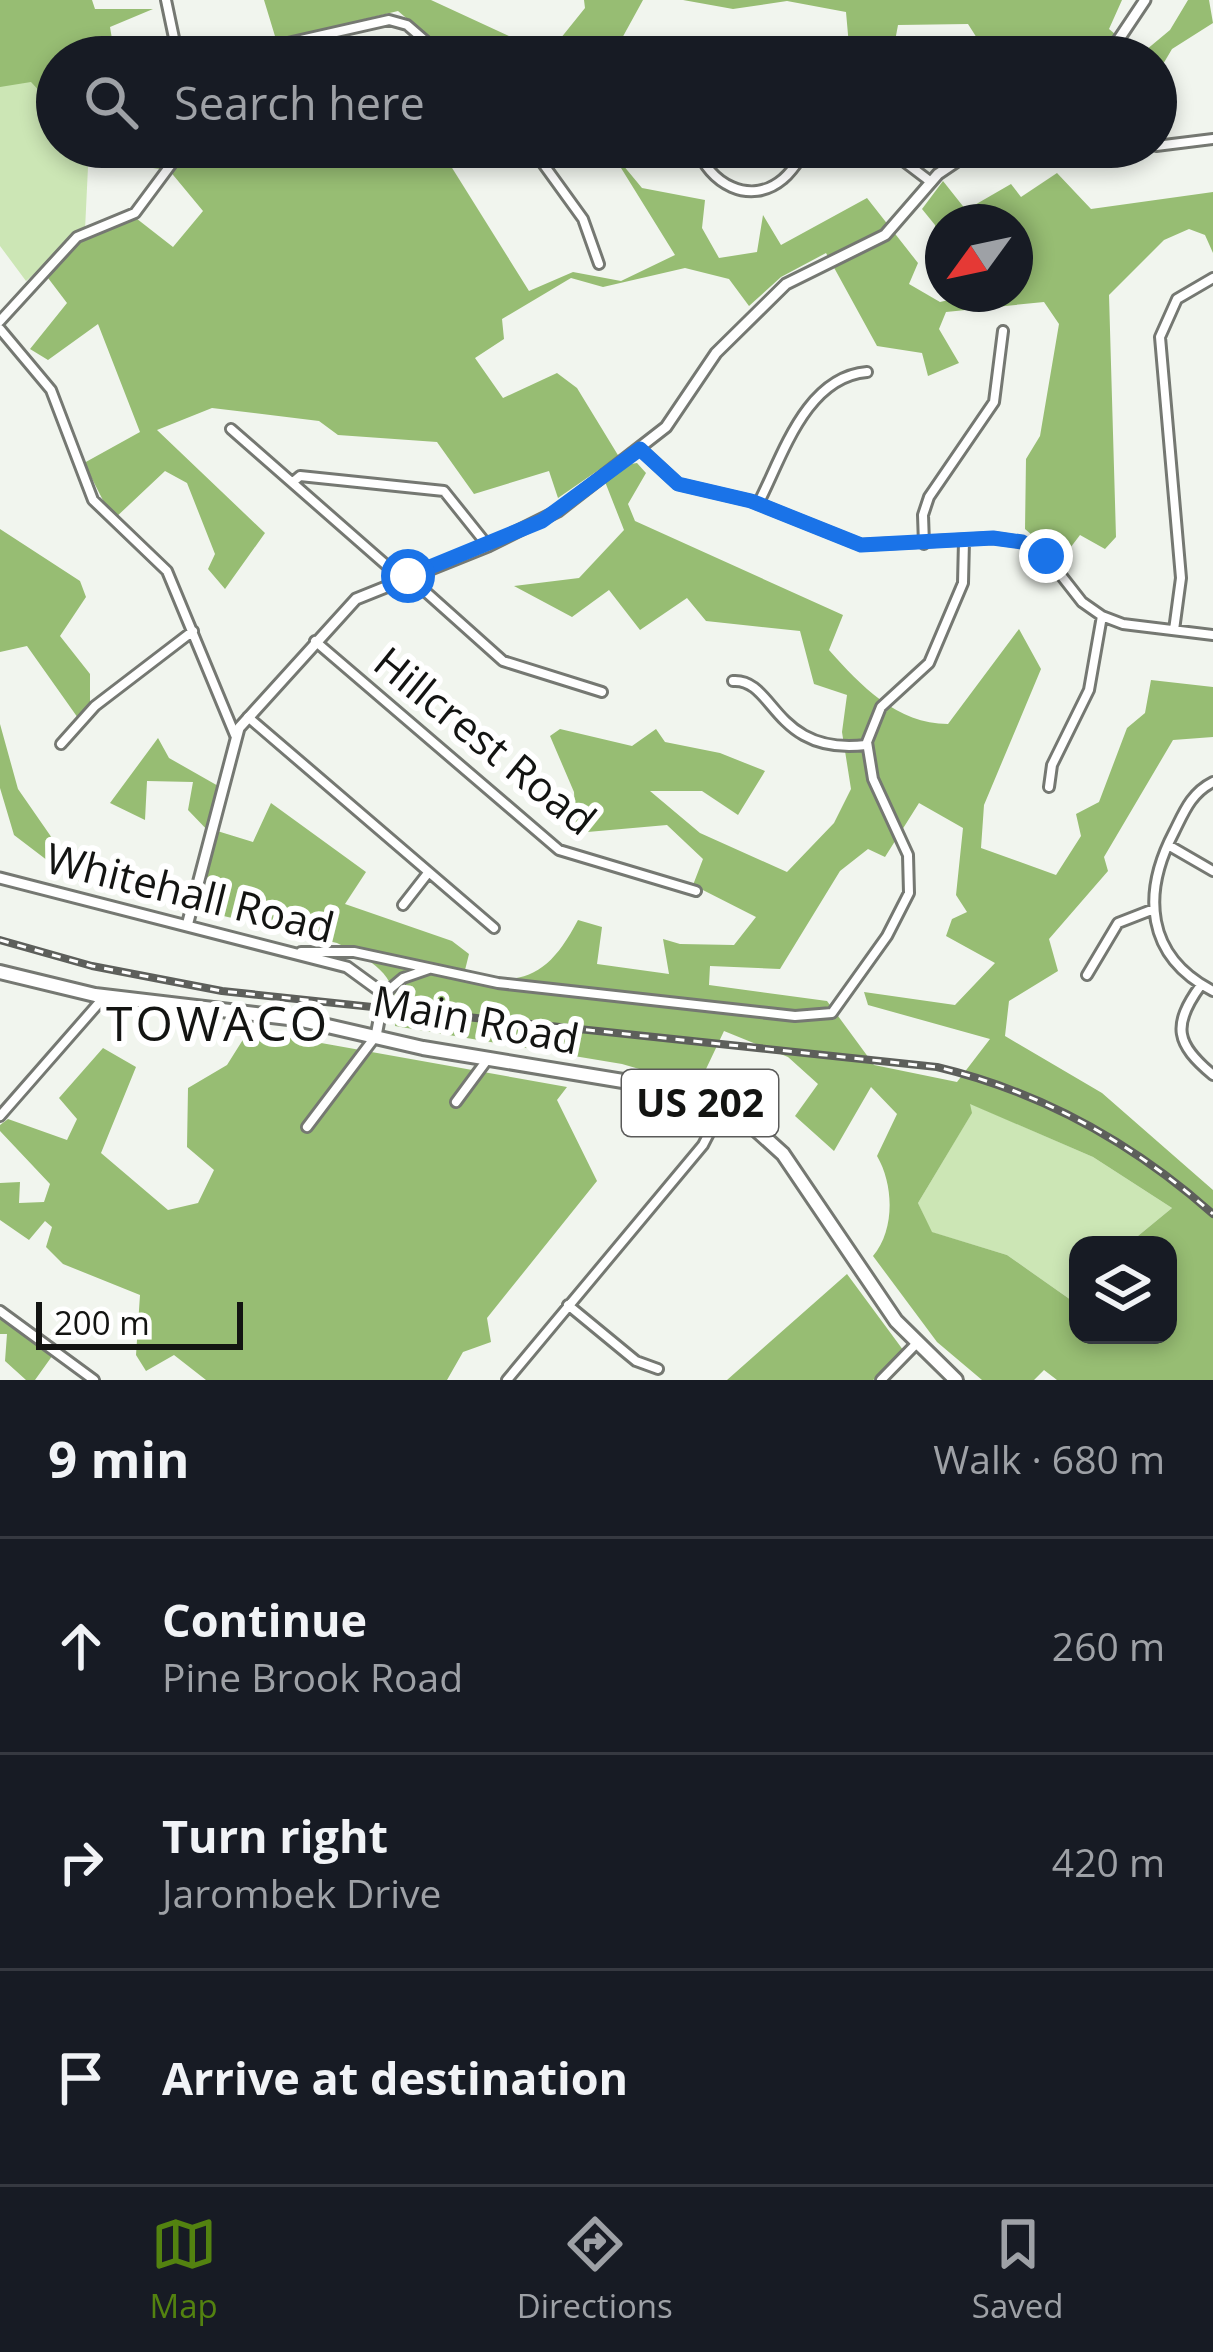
<!DOCTYPE html>
<meta charset="utf-8">
<style>
:root{--surface:#171b24;--page:#242831;--text:#f1f3f6;--muted:#9ea1a6;--line:#363941;--accent:#538210}
body{margin:0;font-family:"Open Sans",sans-serif;background:var(--page);color:var(--text)}
.controls{position:absolute;right:36px;bottom:36px;display:grid;overflow:hidden;border-radius:24px;box-shadow:0 6px 18px #0003}
.controls button{width:108px;height:108px;display:grid;place-items:center;padding:0;border:0;border-bottom:3px solid var(--line);background:var(--surface);color:var(--text);font:60px sans-serif}
.compass{position:absolute;left:925px;top:204px;width:108px;height:108px;border-radius:50%;background:var(--surface);box-shadow:0 6px 18px #0003;rotate:237deg}
.scale{position:absolute;left:36px;bottom:30px;width:207px;box-sizing:border-box;padding-left:12px;border:6px solid #131412;border-top:0;font-size:33px;line-height:42px;white-space:nowrap;color:#131412;-webkit-text-stroke:9px #fff;paint-order:stroke}
.stop{position:absolute;width:36px;height:36px;margin:-27px;border:9px solid #1a73e8;border-radius:50%;background:#fff}
.stop.end{background:#1a73e8;border-color:#fff;box-shadow:0 3px 12px #0008}
.list{margin:0;padding:0;list-style:none}
h2{display:flex;justify-content:space-between;align-items:center;height:156px;margin:0;padding:0 48px;font-size:51px}
h2 small{font-size:39px;font-weight:400;color:var(--muted)}
.list li{display:grid;grid-template-columns:78px 1fr auto;gap:36px;align-items:center;box-sizing:border-box;height:216px;padding:0 48px;border-top:3px solid var(--line)}
.list b{display:block;font-size:45px;white-space:nowrap}
.list p{margin:0;font-size:39px;white-space:nowrap;color:var(--muted)}
.list em{font-size:39px;font-style:normal;color:var(--muted)}
.icon{flex:none;width:66px;height:66px;fill:none;stroke:currentColor;stroke-width:2;stroke-linecap:round;stroke-linejoin:round}
.map{position:relative;flex:none;width:1213px;height:1380px;overflow:hidden}
.search{position:absolute;background:var(--surface);box-shadow:0 6px 18px #0003;left:36px;right:36px;top:36px;height:132px;display:flex;align-items:center;gap:30px;box-sizing:border-box;padding:0 42px;border-radius:66px;color:var(--muted);font-size:45px}
.sheet{height:804px;background:var(--surface)}
nav{display:flex;justify-content:space-around;align-items:center;box-sizing:border-box;height:168px;border-top:3px solid var(--line);background:var(--surface);font-size:33px;color:var(--muted)}
nav a{display:grid;justify-items:center;gap:6px}
nav .on{color:var(--accent)}
.map>svg:first-child{display:block}
.green{fill:#cce6b5}
.forest{fill:#97bd73;fill-rule:evenodd}
.lines{fill:none;stroke-linecap:round;stroke-linejoin:round}
.minor-casing{stroke:#757872;stroke-width:14}
.tertiary-casing{stroke:#757872;stroke-width:15}
.primary-casing{stroke:#757872;stroke-width:18}
.minor{stroke:#fff;stroke-width:8}
.tertiary{stroke:#fff;stroke-width:9}
.primary{stroke:#fff;stroke-width:12}
.rail-casing{stroke:#5d5f5b;stroke-width:8}
.rail{stroke:#fff;stroke-width:3;stroke-dasharray:9;stroke-linecap:butt}
.route{stroke:#1a73e8;stroke-width:15}
.labels{text-anchor:middle;stroke-width:12;stroke-linejoin:round;paint-order:stroke}
.shield{fill:#fff;stroke:#5a5a59;stroke-width:3}
.shield-label{font-size:39px;font-weight:bold;fill:#131412}
.street-label{font-size:42px;fill:#131412;stroke:#fff}
.quarter-label{font-size:48px;letter-spacing:3px;fill:#131412;stroke:#fff}
</style>
<div class="map">
<svg width="1213" height="1380" viewBox="0 0 1213 1380">
<rect width="100%" height="100%" fill="#f1f5ee"/>
<path class="green" d="M41,72L57,104V147H78L88,167L85,230L26,281L0,246V85Z
M969,1103L1093,1157L1172,1208L1127,1245H1078V1305L1007,1255L931,1232L918,1203L971,1114Z"/>
<path class="forest" d="M0,0H92L95,9H153L110,27L115,57H57V110L31,82L0,87Z
M264,0H431L548,54L585,8L584,0H643L615,51L618,57H452L398,11L328,28L332,57H227L278,46Z
M683,0H1122L1109,29L1140,55L1170,30L1188,0H1209L1213,23L1172,49L1156,76V57H989L968,24L898,25L892,57H850L846,12L787,1L733,9Z
M84,147H439L529,291L573,272L621,281L675,255L608,147L642,188L705,200L702,228L719,258L757,252L763,215L781,245L867,198L918,263L909,284L940,302L974,294H1015V222H943V253L934,247L935,225L922,209L943,181L966,210L1011,184L1021,197L1057,173L1091,209L1213,192V253L1205,235L1189,229L1164,240L1109,295L1116,537L1105,549L1080,535L1061,560L1025,529L1026,459L1040,436L1059,324L1044,302L946,312L939,329L959,363L928,376L922,353L877,346L826,253L781,277L749,306L729,279L685,268L603,287L571,278L502,319L504,339L475,358L503,398L557,373L577,388L624,465L637,463L646,473L628,504L635,521L843,615L829,650C861,686 897,724 948,724L1019,629L1041,669L984,805L981,848L1056,875L1081,836L1076,814L1099,802L1127,728L1145,713L1151,680L1213,687V737L1173,740L1104,857L1108,871L1049,939L1058,971L1009,1001L1005,1036L1102,1093L1213,1190V1380H1057L1044,1370L1034,1380H982L937,1342L873,1256C895,1230 894,1185 877,1156L897,1114L871,1087L834,1151L795,1116L818,1084L788,1057L724,1031L698,1086L622,1064L395,1026C402,977 377,963 337,943L73,880L14,835L0,788V724L18,789L61,851L199,886L212,835L188,810L193,782L147,781L145,820L110,803L158,738L169,758L220,787L214,830L253,842L271,803L366,872L345,904L452,941L469,954L464,974C524,988 549,975 578,920L602,927L597,964L669,974L663,939L680,944L734,945L756,917L693,885L703,859L667,825L576,833L574,792L550,736L560,729L632,746L656,729L665,742L720,753L765,771L738,815L702,791H650L700,833L787,872L834,823L851,789L842,732L847,695L814,684L800,631L706,621L687,598L640,630L609,590L572,617L514,586L579,578L624,530L600,469L558,498L549,471L474,494L437,442L338,435L319,421L212,408L157,430L265,533L225,589L208,569L215,554L187,483L165,471L113,520L84,463L140,432L98,324L48,360L30,349L67,303L48,278L76,237L132,215L173,247L203,211L169,170L81,159ZM919,803L963,828L956,895L967,912L952,919L946,936L995,963L955,1005L864,992L868,1005L990,1039L957,1082L874,1065L827,1001L709,985L710,966L780,969L840,871L868,849L885,857ZM970,1104L1093,1157L1172,1208L1127,1245H1168V1335H1078V1305L1007,1255L932,1232L918,1203L972,1113Z
M0,529L80,581L86,597L60,636L90,674V705L78,718L27,646L0,652Z
M249,1030L567,1087L557,1100L597,1181L487,1318L491,1342L463,1352L447,1380H206L174,1355L146,1371L136,1355L140,1295L63,1264L46,1247L52,1227L45,1221L29,1240L0,1220V1183L20,1182L19,1203L44,1202L50,1184L0,1131V1125L8,1119L67,1140L77,1119L59,1098L103,1048L136,1067L101,1153L168,1210L198,1203L214,1170L187,1147L188,1088L227,1065Z
M847,1274L909,1358L873,1380H727Z
M0,1312L55,1352L35,1380H26L5,1361L7,1334H0Z"/>
<g class="lines">
<g class="minor-casing">
<path id="minor" d="M166,0L178,57
M696,56V57
M226,57L389,20L407,25L444,57
M1156,146L1213,139
M531,147L583,219L599,264
M697,147C708,183 750,207 783,179C793,171 801,157 808,147
M885,147L931,182
M1108,147H1149
M0,321L77,237L135,213L184,147
M0,329L51,390L93,500L167,571L235,735
M231,429L401,578
M640,449L678,484L751,501L861,545L993,538L1022,542L1046,556L1082,602L1102,616L1123,624L1213,635
M293,482L300,476L444,491L488,546
M758,504C782,458 805,377 867,372
M924,544L923,515L929,497L994,402L1003,331
M408,576L503,661L602,692
M1174,630L1181,578L1160,337L1177,299L1213,278
M315,641L559,850L696,891
M733,681C775,678 773,756 866,745
M248,717L494,928
M61,744L95,706L193,631
M1213,782C1191,793 1184,812 1174,832C1142,893 1145,956 1213,991
M1049,787L1052,765L1089,690L1102,616
M1168,845L1213,871
M403,905L428,873
M301,952H354L498,983L795,1016L832,1013L887,936L909,893L908,855L873,779L867,742L881,707L929,663L963,583L964,541
M1087,975L1118,923L1154,909
M1201,985C1171,1026 1176,1044 1213,1075
M384,994L403,978L429,969
M456,1102L487,1060
M0,1116L105,996
M307,1127L375,1037
M568,1305L636,1361L658,1369
M0,1311L94,1380
M507,1380L703,1145L721,1110
M881,1380L916,1344"/>
</g>
<g class="tertiary-casing">
<path id="tertiary" d="M1107,57L1145,0
M0,878L347,967L384,994L376,1036
M188,922L239,728L356,599L488,546L558,511L666,427L716,353L786,284L885,235L938,174L978,147"/>
</g>
<g class="primary-casing">
<path id="primary" d="M0,972L95,995L297,1019L423,1048L629,1082L741,1116L783,1154L896,1321L956,1380"/>
</g>
<use href="#minor" class="minor"/>
<use href="#tertiary" class="tertiary"/>
<use href="#primary" class="primary"/>
<g class="rail-casing">
<path id="rail" d="M0,940L92,966L222,991L937,1067C1042,1092 1133,1143 1213,1214"/>
</g>
<use href="#rail" class="rail"/>
</g>
<g class="lines">
<path class="route" d="M408,576L542,521L640,449L678,484L751,501L861,545L993,538L1022,542L1046,556"/>
</g>
<g class="labels">
<rect class="shield" x="622" y="1070" width="156" height="66" rx="9"/>
<g class="shield-label">
<text x="700" y="1117">US 202</text>
</g>
<g class="street-label">
<text transform="translate(485 741) rotate(39)" y="15">Hillcrest Road</text>
<text transform="translate(190 893) rotate(14)" y="15">Whitehall Road</text>
<text transform="translate(476 1020) rotate(11)" y="15">Main Road</text>
</g>
<g class="quarter-label">
<text x="218" y="1041">TOWACO</text>
</g>
</g>
</svg>
<div class="controls">
<button><svg class="icon" aria-label="layers" viewBox="0 0 24 24"><path d="M12 4l9 5-9 5-9-5zM3 14l9 5 9-5"/></svg></button>
</div>
<svg class="compass" viewBox="-18 -18 36 36"><path d="M0-13l5 13h-10z" fill="#e53935"/><path d="M0 13l5-13h-10z" fill="#9ea1a6"/></svg>
<div class="scale">200 m</div>
<div class="stop" style="left:408px;top:576px"></div>
<div class="stop end" style="left:1046px;top:556px"></div>
<div class="search"><svg class="icon" aria-label="search" viewBox="0 0 24 24"><circle cx="10" cy="10" r="6"/><path d="M15 15l6 6"/></svg>Search here</div>
</div>
<section class="sheet">
<h2>9 min<small>Walk · 680 m</small></h2>
<ul class="list">
<li><svg class="icon" aria-label="ahead" viewBox="0 0 24 24"><path d="M12 20V5M6 11l6-6 6 6"/></svg><div><b>Continue</b><p>Pine Brook Road</p></div><em>260 m</em></li>
<li><svg class="icon" aria-label="right" viewBox="0 0 24 24"><path d="M7 20v-9h11M14 6l5 5-5 5"/></svg><div><b>Turn right</b><p>Jarombek Drive</p></div><em>420 m</em></li>
<li><svg class="icon" aria-label="arrive" viewBox="0 0 24 24"><path d="M6 21V4h12l-3 4 3 4H6"/></svg><div><b>Arrive at destination</b></div></li>
</ul>
</section>
<nav>
<a class="on"><svg class="icon" aria-label="map" viewBox="0 0 24 24"><path d="M3 6l6-2 6 2 6-2v14l-6 2-6-2-6 2zM9 4v14M15 6v14"/></svg>Map</a>
<a><svg class="icon" aria-label="directions" viewBox="0 0 24 24"><path d="M12 3l9 9-9 9-9-9zM9 14v-3h6M13 9l2 2-2 2"/></svg>Directions</a>
<a><svg class="icon" aria-label="saved" viewBox="0 0 24 24"><path d="M7 4h10v16l-5-4-5 4z"/></svg>Saved</a>
</nav>
